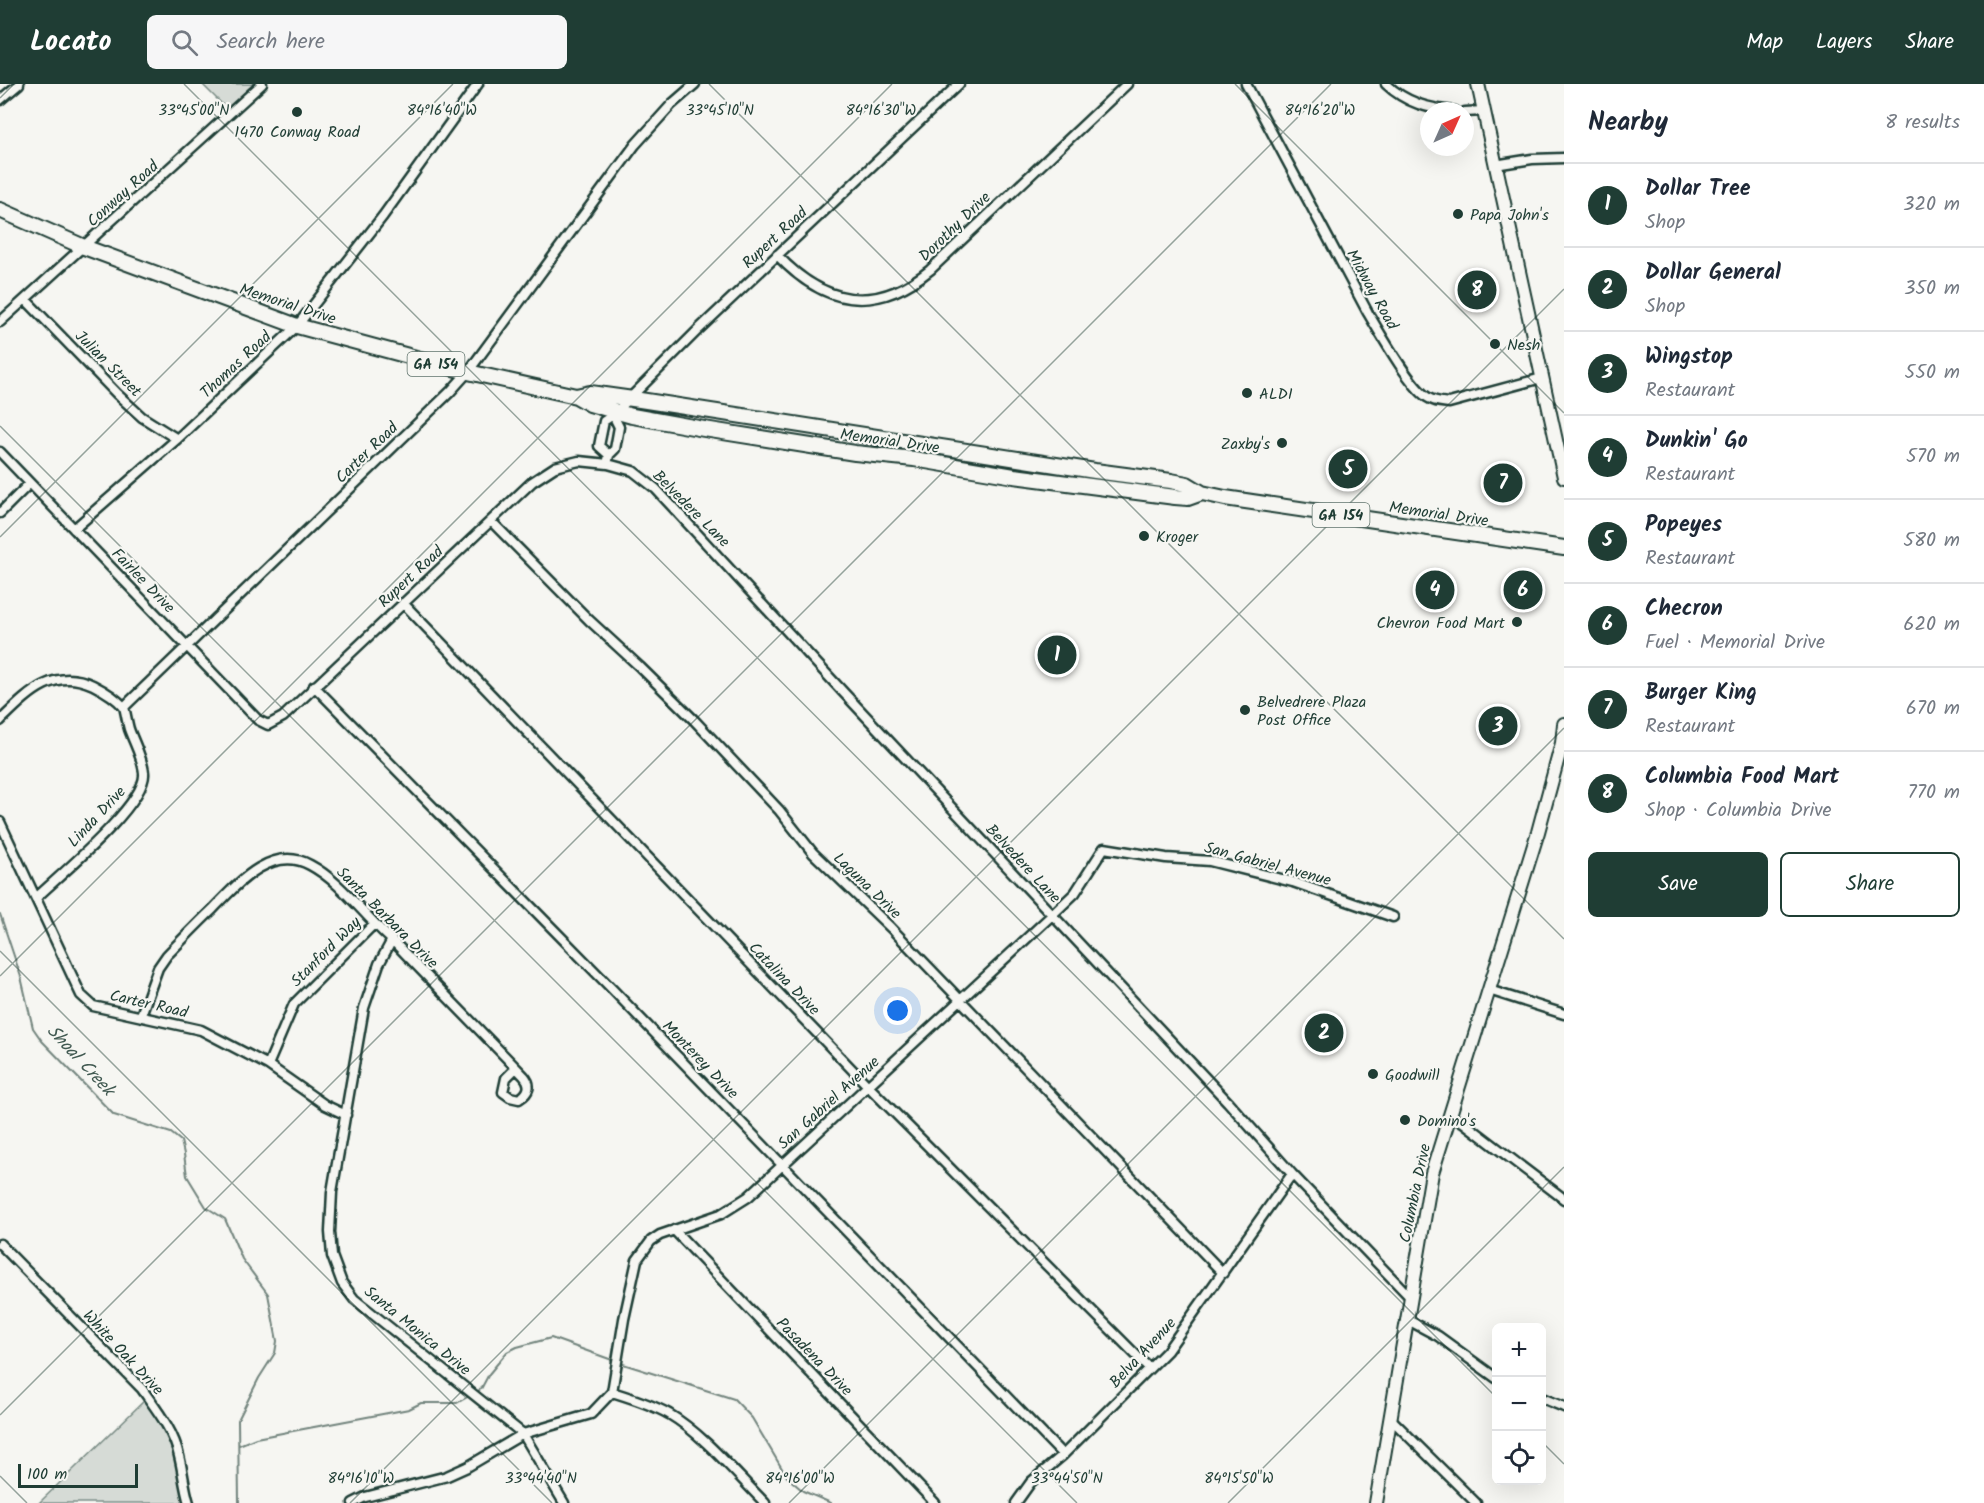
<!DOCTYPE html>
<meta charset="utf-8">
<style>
:root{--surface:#fff;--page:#f6f6f7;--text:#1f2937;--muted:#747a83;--line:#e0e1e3;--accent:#1f3d34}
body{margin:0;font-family:Kalam,sans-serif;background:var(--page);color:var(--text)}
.controls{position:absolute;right:18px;bottom:18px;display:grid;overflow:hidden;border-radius:9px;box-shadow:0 6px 24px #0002}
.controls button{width:54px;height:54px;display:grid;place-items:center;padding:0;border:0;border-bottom:2px solid var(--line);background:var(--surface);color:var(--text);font:30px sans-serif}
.compass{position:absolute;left:1420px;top:18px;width:54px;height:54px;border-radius:50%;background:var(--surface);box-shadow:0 6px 24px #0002;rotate:45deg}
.scale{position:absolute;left:18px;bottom:15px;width:120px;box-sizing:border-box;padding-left:6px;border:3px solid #1f3d34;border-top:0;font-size:16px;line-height:21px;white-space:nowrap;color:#1f3d34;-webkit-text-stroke:4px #f6f6f2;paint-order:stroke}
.you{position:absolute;left:898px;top:927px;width:21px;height:21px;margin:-15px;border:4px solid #fff;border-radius:50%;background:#1a73e8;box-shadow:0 0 0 9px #1a73e833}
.badge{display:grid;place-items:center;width:39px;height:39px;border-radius:50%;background:var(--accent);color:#fff;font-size:20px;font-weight:700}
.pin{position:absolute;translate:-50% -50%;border:3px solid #fff;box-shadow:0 2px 6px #0006}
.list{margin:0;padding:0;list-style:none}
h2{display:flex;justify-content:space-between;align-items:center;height:78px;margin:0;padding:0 24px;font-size:26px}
h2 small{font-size:20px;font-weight:400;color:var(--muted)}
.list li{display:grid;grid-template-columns:39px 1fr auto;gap:18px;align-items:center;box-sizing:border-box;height:84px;padding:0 24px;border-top:2px solid var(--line)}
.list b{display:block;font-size:22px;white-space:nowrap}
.list p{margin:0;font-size:20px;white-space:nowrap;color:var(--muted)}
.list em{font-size:20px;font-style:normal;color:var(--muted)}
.actions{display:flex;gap:12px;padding:18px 24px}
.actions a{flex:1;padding:14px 0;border:2px solid var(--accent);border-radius:9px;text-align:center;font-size:21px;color:var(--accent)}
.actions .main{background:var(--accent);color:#fff}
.icon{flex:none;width:33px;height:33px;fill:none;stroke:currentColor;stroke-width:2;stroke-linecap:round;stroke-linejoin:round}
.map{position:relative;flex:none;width:1564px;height:1419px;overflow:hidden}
header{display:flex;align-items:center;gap:36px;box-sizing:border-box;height:84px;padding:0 30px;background:var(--accent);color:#fff}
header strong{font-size:28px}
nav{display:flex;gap:33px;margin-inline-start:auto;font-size:21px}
.search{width:420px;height:54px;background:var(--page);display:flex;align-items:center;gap:15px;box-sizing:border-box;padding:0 21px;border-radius:9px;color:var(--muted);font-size:22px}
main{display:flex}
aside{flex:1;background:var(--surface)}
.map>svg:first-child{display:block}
.green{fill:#d6dbd6;stroke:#7a8c85;stroke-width:1.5}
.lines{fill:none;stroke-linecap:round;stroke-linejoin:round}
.stream{stroke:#72847d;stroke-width:2}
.street-casing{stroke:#1f3d34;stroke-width:13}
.secondary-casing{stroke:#1f3d34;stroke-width:16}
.primary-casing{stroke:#1f3d34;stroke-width:18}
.street{stroke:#f6f6f2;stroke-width:8}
.secondary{stroke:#f6f6f2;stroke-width:12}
.primary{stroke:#f6f6f2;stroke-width:14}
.ticks{fill:none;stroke:#1f3d34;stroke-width:1.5;stroke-opacity:0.45}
.poi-dot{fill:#1f3d34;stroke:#f6f6f2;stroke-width:2}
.labels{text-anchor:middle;stroke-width:4.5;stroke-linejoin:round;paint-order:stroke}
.shield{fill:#f6f6f2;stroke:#60746d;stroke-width:1.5}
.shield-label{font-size:15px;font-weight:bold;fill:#1f3d34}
.poi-label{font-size:16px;fill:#1f3d34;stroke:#f6f6f2;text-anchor:start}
.street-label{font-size:16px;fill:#1f3d34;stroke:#f6f6f2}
.water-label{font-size:18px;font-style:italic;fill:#425a52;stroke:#f6f6f2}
.ticks-label{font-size:15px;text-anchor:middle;fill:#1f3d34;stroke:#f6f6f2;stroke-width:4.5;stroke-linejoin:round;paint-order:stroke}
</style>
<header>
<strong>Locato</strong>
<div class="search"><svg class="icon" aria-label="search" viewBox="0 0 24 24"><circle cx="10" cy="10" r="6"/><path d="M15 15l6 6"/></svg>Search here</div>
<nav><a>Map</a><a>Layers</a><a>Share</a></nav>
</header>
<main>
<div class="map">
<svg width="1564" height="1419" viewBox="0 0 1564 1419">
<rect width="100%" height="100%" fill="#f6f6f2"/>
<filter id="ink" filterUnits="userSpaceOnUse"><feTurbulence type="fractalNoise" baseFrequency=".0167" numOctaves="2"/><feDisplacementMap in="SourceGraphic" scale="12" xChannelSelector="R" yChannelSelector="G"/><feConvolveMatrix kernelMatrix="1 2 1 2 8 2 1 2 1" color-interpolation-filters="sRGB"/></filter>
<g filter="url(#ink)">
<path class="green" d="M202,0H262L234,32Z
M145,1316L178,1366L190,1419H39Z"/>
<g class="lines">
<path class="stream" d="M0,830L21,893L33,944L42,957L114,1031L171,1049L181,1057L184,1070L187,1092L206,1123L225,1135L242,1175L268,1210L277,1257L275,1269L259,1294L238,1336L239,1419
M620,1279L734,1315L752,1334L787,1393L803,1407L831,1419
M476,1308L481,1305L489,1290L507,1268L517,1263L551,1254L615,1277
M239,1361L256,1354L409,1325L421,1319H457L471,1311"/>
<g class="street-casing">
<path id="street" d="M1246,0L1368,229C1380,249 1409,301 1427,313C1434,318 1441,318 1449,319L1542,294
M1386,0C1406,19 1429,25 1455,27
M0,16L19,0
M1465,28L1483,27
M1495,81L1532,75L1564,74
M777,171C824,221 875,231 930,186L1127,0
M26,216L117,310L142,333L177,355
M0,238L262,0
M0,368L258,636L268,641L283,633L532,398L555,383L579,377L608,380L633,387L656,405L844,609L1228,1018L1292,1090L1410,1213
M609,371L599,362L604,337L613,331L699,245L959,0
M608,376L609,371L615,365L619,343L613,331
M0,429L29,400
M491,437L589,536L640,583L694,636L779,726L813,769L891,844L1223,1189
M74,445L177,355L297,242L383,132L478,0
M403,519L868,1002L1149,1284
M314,602L613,906L1063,1371
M124,623L450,308L468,288L635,61L672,20L695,0
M0,637C27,611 53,582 93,601C105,607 115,613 124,623
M0,738L81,911L93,922L201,946L268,981L325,1021L346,1031
M36,814C59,792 147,719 144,689C143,675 134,659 129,645C127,638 126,630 124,623
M392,856L379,880L364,924L332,1108L330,1148L332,1172L342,1199L354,1215L523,1350L564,1419
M1489,906L1564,930
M141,931L158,884L167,871C182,856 197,840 213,825C237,800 272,760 310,781C342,798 364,832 392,856L524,992C532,1001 529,1009 519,1015L510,1013L503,1008L506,994L516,984
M268,981L294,920L374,840
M1449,1033L1463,1038L1564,1115
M674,1146L935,1419
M0,1160L142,1305C156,1325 174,1347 179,1372C183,1387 184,1403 189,1419
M1408,1236L1438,1252L1496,1294
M612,1308C631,1314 651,1320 669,1330C703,1350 736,1390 765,1419
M1542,1314L1564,1323
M1390,1334L1476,1419
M353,1419L365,1413L447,1392L467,1383L523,1350L591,1330L612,1308L624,1235L637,1176L651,1157L660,1151L721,1130L748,1113L1052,831L1075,809L1104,764L1166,774L1210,777L1293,798L1393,833
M1016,1419L1031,1398L1063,1371L1167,1267L1292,1090"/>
</g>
<g class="secondary-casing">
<path id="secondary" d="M1478,0L1564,393
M1376,1419L1432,1089L1538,748L1562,659L1564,640"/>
</g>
<g class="primary-casing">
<path id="primary" d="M0,126L84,163L297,242L468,288L576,312L590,320L632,332L704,345L855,369L914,375L1014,392L1175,413L1188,414L1202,409
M576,312L590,309L640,316L1095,387L1171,397L1187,400L1202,409L1225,414L1564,464"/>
</g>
<use href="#street" class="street"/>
<use href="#secondary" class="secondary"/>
<use href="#primary" class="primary"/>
</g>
</g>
<path class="ticks" d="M184,0L1496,1313M709,0L1564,855M1235,0L1564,329M0,14L14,0M0,342L1077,1419M0,453L453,0M0,867L552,1419M0,892L892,0M0,1331L1331,0M1542,1358L1564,1380M0,1392L27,1419M350,1419L1564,205M789,1419L1564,644M1228,1419L1564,1083"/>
<g class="poi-dot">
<circle cx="297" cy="28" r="6"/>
<circle cx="1458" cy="130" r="6"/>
<circle cx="1495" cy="260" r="6"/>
<circle cx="1247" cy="309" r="6"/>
<circle cx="1282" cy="359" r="6"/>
<circle cx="1144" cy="452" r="6"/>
<circle cx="1517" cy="538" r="6"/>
<circle cx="1245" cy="626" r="6"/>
<circle cx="1373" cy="990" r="6"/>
<circle cx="1405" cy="1036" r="6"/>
</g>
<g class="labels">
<g class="shield">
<rect x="407.5" y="268" width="57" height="24" rx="4.5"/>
<rect x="1312.5" y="419" width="57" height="24" rx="4.5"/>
</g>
<g class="shield-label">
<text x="436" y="285">GA 154</text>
<text x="1341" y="436">GA 154</text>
</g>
<g class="poi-label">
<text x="297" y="53" text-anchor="middle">1470 Conway Road</text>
<text x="1470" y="136">Papa John's</text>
<text x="1507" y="266">Nesh</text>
<text x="1259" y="315">ALDI</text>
<text x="1270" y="365" text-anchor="end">Zaxby's</text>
<text x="1156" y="458">Kroger</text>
<text x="1505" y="544" text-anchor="end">Chevron Food Mart</text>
<text x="1257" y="623">Belvedrere Plaza<tspan x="1257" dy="18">Post Office</tspan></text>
<text x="1385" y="996">Goodwill</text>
<text x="1417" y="1042">Domino's</text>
</g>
<g class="street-label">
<text transform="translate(122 109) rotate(-42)" y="6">Conway Road</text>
<text transform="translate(954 142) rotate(-44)" y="6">Dorothy Drive</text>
<text transform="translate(774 153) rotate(-43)" y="6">Rupert Road</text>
<text transform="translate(1373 205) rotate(61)" y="6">Midway Road</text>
<text transform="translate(288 219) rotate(18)" y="6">Memorial Drive</text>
<text transform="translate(109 279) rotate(45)" y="6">Julian Street</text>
<text transform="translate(235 280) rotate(-43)" y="6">Thomas Road</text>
<text transform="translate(890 356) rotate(8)" y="6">Memorial Drive</text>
<text transform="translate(366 368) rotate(-44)" y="6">Carter Road</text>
<text transform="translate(692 424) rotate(45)" y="6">Belvedere Lane</text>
<text transform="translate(1439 429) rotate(8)" y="6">Memorial Drive</text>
<text transform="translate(410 492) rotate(-43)" y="6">Rupert Road</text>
<text transform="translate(144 496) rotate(46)" y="6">Fairlee Drive</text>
<text transform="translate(96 732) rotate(-47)" y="6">Linda Drive</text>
<text transform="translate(1024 779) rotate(47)" y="6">Belvedere Lane</text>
<text transform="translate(1268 779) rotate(15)" y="6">San Gabriel Avenue</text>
<text transform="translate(868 801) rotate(44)" y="6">Laguna Drive</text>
<text transform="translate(388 833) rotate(45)" y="6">Santa Barbara Drive</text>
<text transform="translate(325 867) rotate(-45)" y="6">Stanford Way</text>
<text transform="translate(785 894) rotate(46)" y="6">Catalina Drive</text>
<text transform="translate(149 919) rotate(13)" y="6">Carter Road</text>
<text transform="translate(701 975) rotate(46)" y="6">Monterey Drive</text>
<text transform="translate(828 1018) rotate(-42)" y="6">San Gabriel Avenue</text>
<text transform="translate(1414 1109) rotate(-78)" y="6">Columbia Drive</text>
<text transform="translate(418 1246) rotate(39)" y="6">Santa Monica Drive</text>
<text transform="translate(124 1268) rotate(47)" y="6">White Oak Drive</text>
<text transform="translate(1142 1268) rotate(-47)" y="6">Belva Avenue</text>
<text transform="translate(815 1272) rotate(46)" y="6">Pasadena Drive</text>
</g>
<g class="water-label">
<text transform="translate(81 976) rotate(47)" y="6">Shoal Creek</text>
</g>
</g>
<g class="ticks-label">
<text x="194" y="31">33°45'00"N</text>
<text x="442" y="31">84°16'40"W</text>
<text x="720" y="31">33°45'10"N</text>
<text x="881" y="31">84°16'30"W</text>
<text x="1320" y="31">84°16'20"W</text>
<text x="361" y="1399">84°16'10"W</text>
<text x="800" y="1399">84°16'00"W</text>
<text x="1239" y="1399">84°15'50"W</text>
<text x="541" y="1399">33°44'40"N</text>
<text x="1067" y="1399">33°44'50"N</text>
</g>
</svg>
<div class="controls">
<button>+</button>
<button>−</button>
<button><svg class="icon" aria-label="locate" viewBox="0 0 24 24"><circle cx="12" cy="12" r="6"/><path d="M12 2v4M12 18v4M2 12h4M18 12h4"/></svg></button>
</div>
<svg class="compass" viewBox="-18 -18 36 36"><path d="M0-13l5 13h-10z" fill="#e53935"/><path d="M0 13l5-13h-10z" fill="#747a83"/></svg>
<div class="scale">100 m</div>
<div class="you"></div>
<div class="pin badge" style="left:1057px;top:571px">1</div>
<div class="pin badge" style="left:1324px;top:949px">2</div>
<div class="pin badge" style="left:1498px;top:642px">3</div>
<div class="pin badge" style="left:1435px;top:506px">4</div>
<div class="pin badge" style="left:1348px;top:385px">5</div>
<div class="pin badge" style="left:1523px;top:506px">6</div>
<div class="pin badge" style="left:1503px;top:399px">7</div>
<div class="pin badge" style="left:1477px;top:206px">8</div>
</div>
<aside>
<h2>Nearby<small>8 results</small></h2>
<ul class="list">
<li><span class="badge">1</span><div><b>Dollar Tree</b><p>Shop</p></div><em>320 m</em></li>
<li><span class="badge">2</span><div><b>Dollar General</b><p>Shop</p></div><em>350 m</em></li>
<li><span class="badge">3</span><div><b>Wingstop</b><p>Restaurant</p></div><em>550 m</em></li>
<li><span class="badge">4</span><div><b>Dunkin' Go</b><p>Restaurant</p></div><em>570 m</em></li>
<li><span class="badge">5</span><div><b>Popeyes</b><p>Restaurant</p></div><em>580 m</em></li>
<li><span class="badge">6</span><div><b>Checron</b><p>Fuel · Memorial Drive</p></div><em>620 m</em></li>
<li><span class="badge">7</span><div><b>Burger King</b><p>Restaurant</p></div><em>670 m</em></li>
<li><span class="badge">8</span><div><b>Columbia Food Mart</b><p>Shop · Columbia Drive</p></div><em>770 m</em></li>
</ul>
<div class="actions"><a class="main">Save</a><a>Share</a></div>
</aside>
</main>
